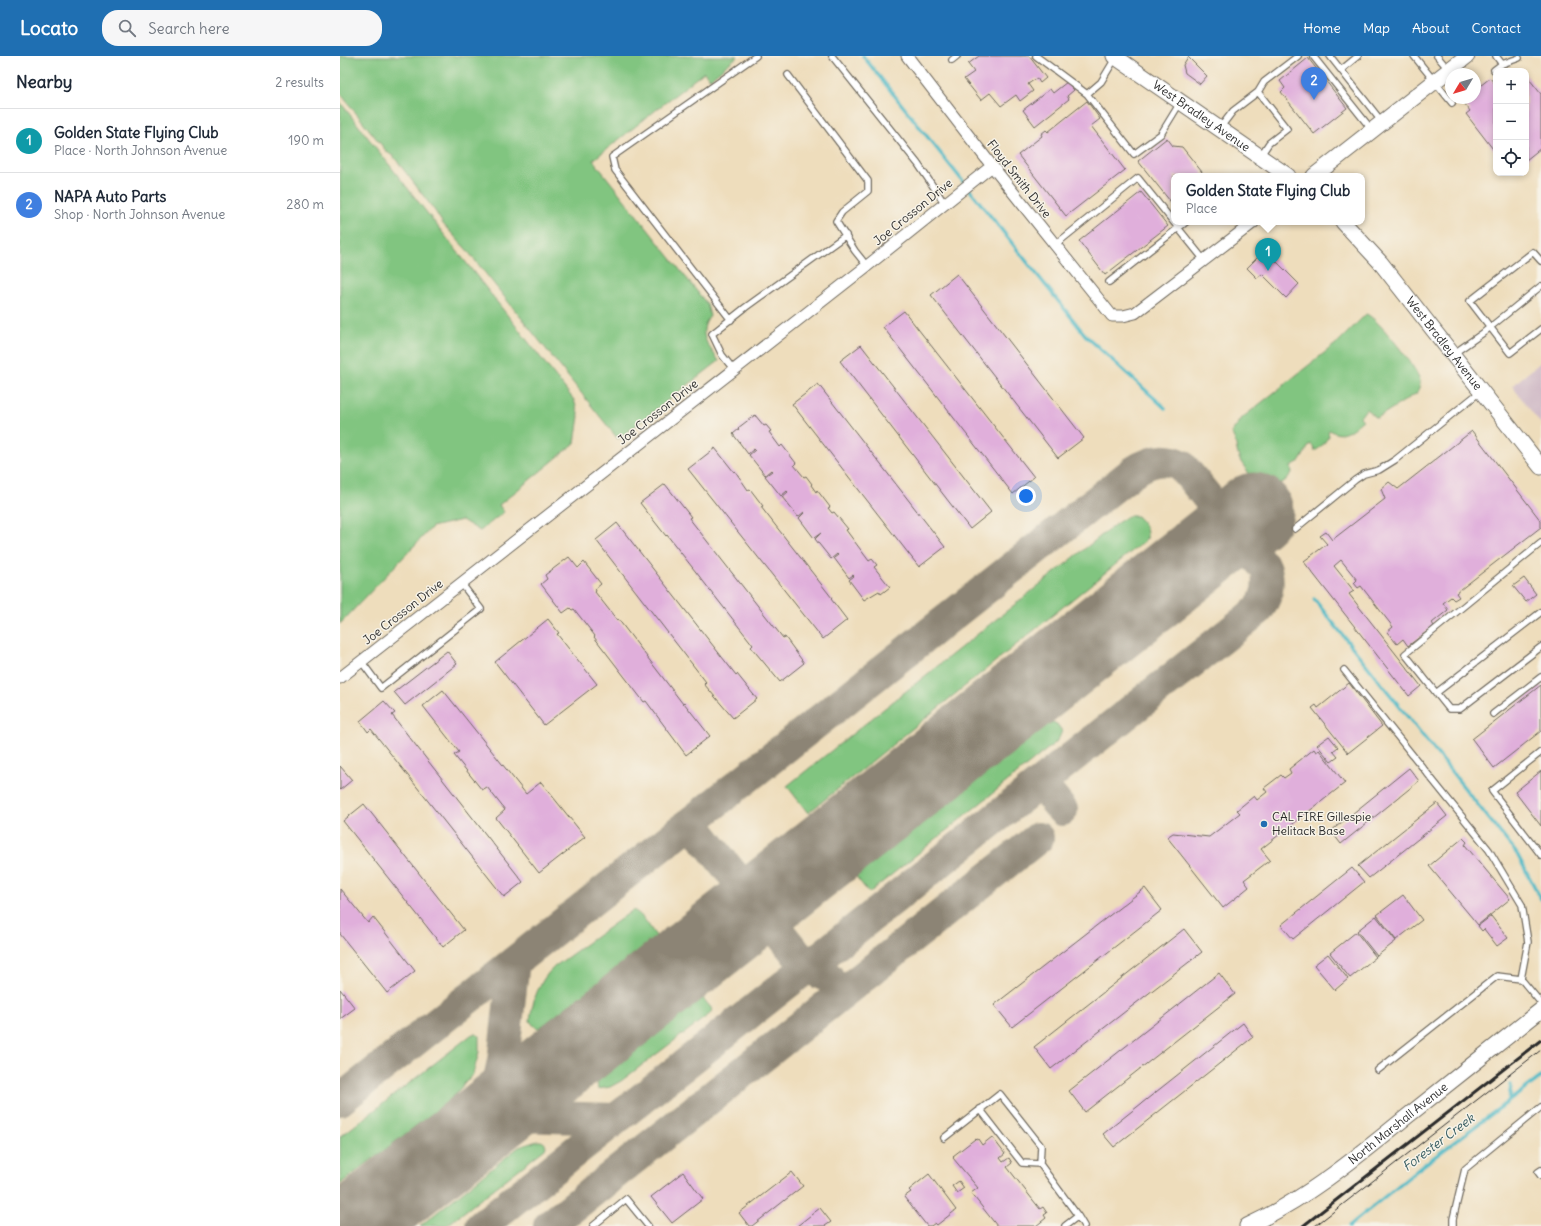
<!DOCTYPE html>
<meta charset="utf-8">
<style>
:root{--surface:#fff;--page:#f6f6f7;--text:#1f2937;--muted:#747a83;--line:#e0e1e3;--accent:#1f6fb2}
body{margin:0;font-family:Delius,sans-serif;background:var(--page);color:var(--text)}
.controls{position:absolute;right:12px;top:12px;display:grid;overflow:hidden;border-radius:8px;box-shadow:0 2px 6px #0003}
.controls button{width:36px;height:36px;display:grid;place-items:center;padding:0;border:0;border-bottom:1px solid var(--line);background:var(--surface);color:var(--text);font:20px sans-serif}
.compass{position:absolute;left:1105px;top:12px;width:36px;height:36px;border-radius:50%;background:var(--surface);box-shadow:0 2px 6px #0003;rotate:232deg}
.you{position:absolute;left:686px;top:440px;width:14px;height:14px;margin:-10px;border:3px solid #fff;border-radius:50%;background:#1a73e8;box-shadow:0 0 0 6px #1a73e833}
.badge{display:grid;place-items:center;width:26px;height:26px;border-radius:50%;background:var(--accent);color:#fff;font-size:13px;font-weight:700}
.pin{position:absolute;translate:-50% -33px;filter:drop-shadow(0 1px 2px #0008)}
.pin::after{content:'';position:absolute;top:21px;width:14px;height:12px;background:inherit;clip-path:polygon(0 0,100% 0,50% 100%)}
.popup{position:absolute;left:831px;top:117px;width:194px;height:52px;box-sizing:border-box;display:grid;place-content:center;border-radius:8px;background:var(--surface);filter:drop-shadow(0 1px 3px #0005);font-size:13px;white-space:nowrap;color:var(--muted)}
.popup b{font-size:15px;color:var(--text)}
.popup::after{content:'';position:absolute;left:50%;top:100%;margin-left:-8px;border:8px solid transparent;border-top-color:var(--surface)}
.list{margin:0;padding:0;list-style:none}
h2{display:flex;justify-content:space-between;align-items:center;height:52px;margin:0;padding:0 16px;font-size:17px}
h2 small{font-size:13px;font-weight:400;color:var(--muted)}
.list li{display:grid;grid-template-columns:26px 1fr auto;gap:12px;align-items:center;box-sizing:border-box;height:64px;padding:0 16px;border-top:1px solid var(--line)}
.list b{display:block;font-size:15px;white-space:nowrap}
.list p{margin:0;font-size:13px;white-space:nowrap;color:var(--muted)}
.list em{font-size:13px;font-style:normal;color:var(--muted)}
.icon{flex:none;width:22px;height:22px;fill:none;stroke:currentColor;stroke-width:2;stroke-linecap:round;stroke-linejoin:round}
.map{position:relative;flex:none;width:1201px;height:1170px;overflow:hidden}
header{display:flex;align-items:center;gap:24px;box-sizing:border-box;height:56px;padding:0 20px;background:var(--accent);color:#fff}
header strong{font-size:19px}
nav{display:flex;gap:22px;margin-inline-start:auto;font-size:14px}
.search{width:280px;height:36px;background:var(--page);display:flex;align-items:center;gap:10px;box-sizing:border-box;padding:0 14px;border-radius:16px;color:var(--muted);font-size:15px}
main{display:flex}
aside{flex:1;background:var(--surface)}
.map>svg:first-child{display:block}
.industrial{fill:#d2bdc8}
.green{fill:#81c580;stroke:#567856}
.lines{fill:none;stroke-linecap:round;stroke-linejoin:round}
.stream{stroke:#49b7c4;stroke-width:3.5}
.taxiway{stroke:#8c8474;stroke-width:32}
.runway{stroke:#8c8474;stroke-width:79}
.building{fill:#e0afdb}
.service-casing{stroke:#6f695e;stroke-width:8}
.minor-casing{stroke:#6f695e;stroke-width:13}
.secondary-casing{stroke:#6f695e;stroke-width:17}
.service{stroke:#fff;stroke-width:5.5}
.minor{stroke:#fff;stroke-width:11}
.secondary{stroke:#fff;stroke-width:15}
.tram{stroke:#2b2b2b;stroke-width:1}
.rail{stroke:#2b2b2b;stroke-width:3}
.poi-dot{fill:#1f6fb2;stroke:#f7f3e8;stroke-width:1.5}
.labels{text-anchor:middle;stroke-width:3;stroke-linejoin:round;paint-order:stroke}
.street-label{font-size:12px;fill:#2b2b2b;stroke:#f7f3e8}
.poi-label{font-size:12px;fill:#2b2b2b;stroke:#f7f3e8;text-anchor:start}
.water-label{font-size:13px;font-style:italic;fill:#365c61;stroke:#f7f3e8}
</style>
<header>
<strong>Locato</strong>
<div class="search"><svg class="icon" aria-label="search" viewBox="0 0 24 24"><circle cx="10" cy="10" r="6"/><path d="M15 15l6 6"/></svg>Search here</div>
<nav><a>Home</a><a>Map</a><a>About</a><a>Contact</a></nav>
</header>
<main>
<aside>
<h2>Nearby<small>2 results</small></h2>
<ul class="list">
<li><span class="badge" style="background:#0f9aa8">1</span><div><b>Golden State Flying Club</b><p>Place · North Johnson Avenue</p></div><em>190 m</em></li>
<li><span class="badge" style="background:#3f7fe0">2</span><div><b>NAPA Auto Parts</b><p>Shop · North Johnson Avenue</p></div><em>280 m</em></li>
</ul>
</aside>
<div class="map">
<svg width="1201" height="1170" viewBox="0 0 1201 1170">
<rect width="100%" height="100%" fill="#f7f3e8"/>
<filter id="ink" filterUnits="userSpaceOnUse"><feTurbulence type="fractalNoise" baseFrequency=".025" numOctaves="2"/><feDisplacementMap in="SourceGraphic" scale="8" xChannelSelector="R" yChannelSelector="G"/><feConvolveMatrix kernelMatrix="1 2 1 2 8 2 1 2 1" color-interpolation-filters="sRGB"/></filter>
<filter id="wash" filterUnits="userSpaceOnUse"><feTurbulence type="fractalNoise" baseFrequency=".012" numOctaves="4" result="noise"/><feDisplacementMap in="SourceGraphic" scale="16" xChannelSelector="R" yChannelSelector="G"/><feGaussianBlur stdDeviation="0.9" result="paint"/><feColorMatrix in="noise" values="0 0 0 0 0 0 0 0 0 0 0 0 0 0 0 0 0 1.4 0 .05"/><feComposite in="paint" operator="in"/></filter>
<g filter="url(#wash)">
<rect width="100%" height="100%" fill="#eeddbc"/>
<path class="industrial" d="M1201,306V368L1172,330Z"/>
<path class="green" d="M0,0H398L370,23L364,16L253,104L367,248L370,260C356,278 369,290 379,305L278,383L126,193L103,168L95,155L54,101L47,96L0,37Z
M0,46L234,344L239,360L235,387L159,449L164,456L140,475L122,464L92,471L0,568Z
M1026,258C1036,260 1079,314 1080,325C1081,329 1078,334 1077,337L1037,362L1026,353L1020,361L1023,364C1013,372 1003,384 990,374L988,375L989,380L982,390L975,395L973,390L970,388L960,405L951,410L952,417L945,425L930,432L925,437C917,427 908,417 901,406C895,396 898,386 891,377L902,362L998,286Z
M788,460H797C804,467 808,473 807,483L468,757L447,730L777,467Z
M712,666L717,668L722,675L719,682L715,687L529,837L514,818L702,670Z
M293,854C303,858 310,872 316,880L315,883L202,970L198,972L194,970L190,965C192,945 199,925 214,911Z
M362,941L372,953L371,957L281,1025L270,1031L258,1033L257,1025Z
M135,977L139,980V996L133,1018L117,1036L107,1046L0,1128V1081L131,979Z
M197,1085C202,1085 204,1085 206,1090L205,1093L106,1170H80L170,1098L179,1091Z"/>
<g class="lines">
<path class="stream" d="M523,0L746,280L825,352
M974,543L1177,798L1201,843
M1169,1045L1171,1029
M1009,1170L1081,1111L1201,1021"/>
<path class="taxiway" d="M700,727L722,754
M351,766L467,911L488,921
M0,1044L793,416C808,406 824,400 841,409L926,513C930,528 927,542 918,554L141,1170
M134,1074L155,1041L163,1005L174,906
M134,1074L148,1067L176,1060L276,1063
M209,1170L698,782"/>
<path class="runway" d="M13,1170L914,456"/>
</g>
<g id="blocks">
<path class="building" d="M639,0H689L706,22L700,27L697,22L688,28L693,35L680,45L676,39L661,50L650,37L641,44L624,23L634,16L628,8Z
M848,1L867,20L860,28L845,17L843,9Z
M968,2L1007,52L974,78L941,36L945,32L940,25Z
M1186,19L1201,38V92L1186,104Z
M1150,22L1156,29V97L1126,58L1130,55L1122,44L1125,42H1135V34Z
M727,26L734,34L727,40L729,43L695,70L683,54L710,33L713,37Z
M747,45L760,63L751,70L785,114L726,160L678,99L702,80L701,78L706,74L708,76Z
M827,82L833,90L842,91L862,116V120H834V150L798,105Z
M801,136L828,170L765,219L739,185Z
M925,194L959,228L946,242L922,218L917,222L907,212Z
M617,218L744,382L718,402L591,239Z
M564,255L694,421L673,438L543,271Z
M521,289L651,456L630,473L500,305Z
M478,328L605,491L579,511L452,348Z
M415,359L424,370L426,369L431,375L429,376L440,391L442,389L456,407L454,409L464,421L466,420L472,428L471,429L476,436L477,434L490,451L488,452L492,457L494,456L508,473L506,474L529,505L532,503L537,509L534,511L550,531L541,538L539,535L524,544L509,524L514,520L513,519L509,522L494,502L498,499L497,498L491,503L475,483L481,477L474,482L459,462L464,457V456L458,461L442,441L448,436L447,435L441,440L425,420L432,415L431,414L425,419L409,399L415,394L414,393L408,398L393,378L399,373L398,372Z
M1132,375L1201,465V471L1116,537L1119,541L1114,544L1111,541L1103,547L1108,554L1092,567L1094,570L1068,590L1063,583L1057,588L1047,576L1053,571L1021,530L1018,532L1014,527L1017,524L1001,504L994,510L1014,535L1009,538L1081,630L1069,640L964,506V505L987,488L980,480L986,476L992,484L1045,443L1041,433L1049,426L1058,433Z
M375,392L394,416L395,415L408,434L410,433L423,450L421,451L492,542L491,543L507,564L483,583L348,413Z
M325,428L351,461L349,462L443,582L445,581L464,607L440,626L411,591L413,589L327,479L326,480L300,447Z
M277,467L396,619L397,618L417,643L393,662L364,628L366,626L256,484Z
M229,501L238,512L244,506L261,528L255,533L256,535L255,536L277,564L278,563L343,648L344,647L370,680L346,699L306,645L304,646L254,581L255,580L234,553L232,554L230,552L223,557L201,528L207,523L205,519Z
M1184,522L1196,538L1186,546L1173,530Z
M208,563L219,577L217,578L257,628L204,669L155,606Z
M107,595L117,608L65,649L54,636Z
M1009,627L1042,670L1008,697L972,652L976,649L978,652Z
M1201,629V675L1154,712L1132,683Z
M103,634L186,738L201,726L245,781L199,817L156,762L165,754L147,731L142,734L114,699L119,696L83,650Z
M44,645L55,657L52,659L183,826L164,841L31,673L28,676L20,665Z
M989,680L998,691L993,695L998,701L991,706L977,689Z
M974,693L976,696L979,694L1005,727L921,793L930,804L904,824L909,831L883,852L827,781L833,777L869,781L900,757L897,754L914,740L917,744L927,736L924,732L941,719L944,722L951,717L949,713Z
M0,710L12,724L0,734Z
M1069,712L1079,725L1001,788L991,775Z
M1201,715V770L1175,736Z
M1097,747L1107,760L1029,822L1018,810Z
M24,748L124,874L103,891L3,765Z
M1123,782L1127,786L1125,789L1170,843L1138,869L1089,810Z
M1012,812L1024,826L953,883L941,869Z
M805,832L822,854L672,971L654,949Z
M0,833L28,867L33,861L75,915L47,937L0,878Z
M1063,839L1082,864L1056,884L1037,859Z
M1036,860L1056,885L1037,900L1017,875Z
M1151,860L1168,882L1157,890L1144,873L1142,875L1138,870Z
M844,873L862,896L711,1013L694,991Z
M1016,876L1036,901L1010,922L990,897Z
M988,898L1008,923L995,934L974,909Z
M879,917L895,938L745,1056L729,1035Z
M0,933L15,952L0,963Z
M903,967L913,981L774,1091L763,1078Z
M652,1081L665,1098L660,1102L663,1106L669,1102L672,1107L667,1111L700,1153L703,1151L707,1157L704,1159L706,1162L696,1170H657L631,1137L638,1132L613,1102L614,1101L613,1100L635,1083L636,1084L638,1083L642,1089Z
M343,1116L363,1143L332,1167L311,1141Z
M452,1116L463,1130L412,1170H409L399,1157Z
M589,1118L616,1154L597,1169L595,1167L591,1170H587L564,1141L571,1136L569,1134Z
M619,1125L624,1132L617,1137L612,1130Z
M480,1152L491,1166L485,1170H457Z"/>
</g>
</g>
<g filter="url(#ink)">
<use href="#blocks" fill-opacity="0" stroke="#6f695e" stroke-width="1"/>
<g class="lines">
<g class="service-casing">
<path id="service" d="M492,0L578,108L605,148
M696,0L747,38
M973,0L1032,74
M990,0L1042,66
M1074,0L1112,47
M1097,0L1109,14
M776,1L761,26L747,38L794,98L821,78L840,47
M612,4L617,0
M1162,8L1179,2
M1001,14L1018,0
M1154,14L1162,8L1156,0
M448,19L528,125V135L502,156L496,165L515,195L527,210
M918,36L924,26L958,0
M880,72L893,55L918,36L947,73L929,87L921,99
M715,189L798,122L864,204
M1201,205L1193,196L1130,245L1170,297L1201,273
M769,226L846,166
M391,264L275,114L272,101L416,0
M1113,298L1143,277L1201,230
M394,314L382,299L372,278L406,251L506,179
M955,473L1015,424L1024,418L1039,414L1055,404L1141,335
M1201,487L1065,598L1109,653H1120L1201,591
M21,605L41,632L141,553L121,527
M1004,614L1149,794L1182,849L1188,886L1181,923
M1096,637L1201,556
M1153,658L1201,621
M1201,696L1152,735L1201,799
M1038,1014L1157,920L1181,923L1201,947
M640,1053L682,1107L700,1108
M604,1082L660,1038L701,1090L700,1108L738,1160L725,1170
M1201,1114L1198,1116L1201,1120
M738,1160L744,1170
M253,1170L286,1143L308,1170
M1113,1170V1163L1125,1113L1201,1051"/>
</g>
<g class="minor-casing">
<path id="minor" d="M567,0L652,110L772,260H783L795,257L914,166
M0,622L527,210L652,110"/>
</g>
<g class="secondary-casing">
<g id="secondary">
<path id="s1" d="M774,0L948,120"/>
<path d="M974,120L1127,0"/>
<path id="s2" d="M1003,166L1040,206L1201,411"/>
<path id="s3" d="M907,1170C964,1144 1012,1105 1060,1066C1107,1029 1154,991 1201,954"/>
</g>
</g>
<use href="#service" class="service"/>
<use href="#minor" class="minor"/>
<use href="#secondary" class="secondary"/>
<path class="tram" d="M975,1170L1201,994"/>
<path class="rail" d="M963,1170L1201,984"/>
</g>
</g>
<circle class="poi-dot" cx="924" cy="768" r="4"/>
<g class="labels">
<g class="street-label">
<text dy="4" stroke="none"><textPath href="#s1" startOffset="106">West Bradley Avenue</textPath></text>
<text transform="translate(679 123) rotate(52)" y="4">Floyd Smith Drive</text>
<text transform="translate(573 156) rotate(-39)" y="4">Joe Crosson Drive</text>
<text dy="4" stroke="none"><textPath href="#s2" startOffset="158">West Bradley Avenue</textPath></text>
<text transform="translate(318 356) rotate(-38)" y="4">Joe Crosson Drive</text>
<text transform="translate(63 556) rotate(-38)" y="4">Joe Crosson Drive</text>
<text dy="4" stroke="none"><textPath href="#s3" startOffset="183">North Marshall Avenue</textPath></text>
</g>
<g class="poi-label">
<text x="932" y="765">CAL FIRE Gillespie<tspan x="932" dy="14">Helitack Base</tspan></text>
</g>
<g class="water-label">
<text transform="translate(1098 1086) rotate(-37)" y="5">Forester Creek</text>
</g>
</g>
</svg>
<div class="controls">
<button>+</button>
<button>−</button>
<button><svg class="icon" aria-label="locate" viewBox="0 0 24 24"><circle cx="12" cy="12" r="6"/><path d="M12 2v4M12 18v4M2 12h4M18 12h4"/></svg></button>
</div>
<svg class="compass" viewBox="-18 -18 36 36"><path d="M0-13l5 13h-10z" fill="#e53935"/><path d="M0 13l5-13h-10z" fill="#747a83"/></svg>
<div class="you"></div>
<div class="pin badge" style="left:928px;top:215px;background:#0f9aa8">1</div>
<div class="popup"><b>Golden State Flying Club</b>Place</div>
<div class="pin badge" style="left:974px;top:44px;background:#3f7fe0">2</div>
</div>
</main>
